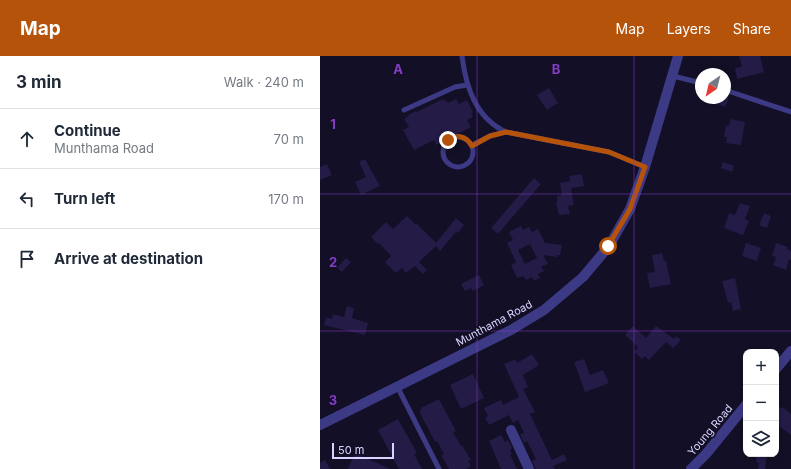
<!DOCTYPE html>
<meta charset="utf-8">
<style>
:root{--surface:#fff;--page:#f2f2f3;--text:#1f2937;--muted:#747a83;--line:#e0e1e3;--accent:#b45309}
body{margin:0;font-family:Inter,sans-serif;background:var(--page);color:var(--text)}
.controls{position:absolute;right:12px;bottom:12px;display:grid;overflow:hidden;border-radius:8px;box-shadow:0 2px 6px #0003}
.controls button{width:36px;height:36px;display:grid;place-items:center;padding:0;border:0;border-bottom:1px solid var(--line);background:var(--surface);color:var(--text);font:20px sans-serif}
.compass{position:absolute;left:375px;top:12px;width:36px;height:36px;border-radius:50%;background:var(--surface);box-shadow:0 2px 6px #0003;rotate:215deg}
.scale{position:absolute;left:12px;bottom:10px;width:62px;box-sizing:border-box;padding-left:4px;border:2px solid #d9d4ff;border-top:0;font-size:11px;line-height:14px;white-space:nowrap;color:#d9d4ff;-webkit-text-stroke:3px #130f26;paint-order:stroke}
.stop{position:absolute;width:12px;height:12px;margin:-9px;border:3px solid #b45309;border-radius:50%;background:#fff}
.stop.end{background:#b45309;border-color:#fff;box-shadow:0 1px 4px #0008}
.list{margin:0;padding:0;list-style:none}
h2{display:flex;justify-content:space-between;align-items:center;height:52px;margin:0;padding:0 16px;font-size:17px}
h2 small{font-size:13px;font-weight:400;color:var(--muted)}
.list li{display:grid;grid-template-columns:26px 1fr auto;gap:12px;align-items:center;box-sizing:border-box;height:60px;padding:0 16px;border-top:1px solid var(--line)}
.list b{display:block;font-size:15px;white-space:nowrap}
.list p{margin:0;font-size:13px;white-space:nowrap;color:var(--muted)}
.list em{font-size:13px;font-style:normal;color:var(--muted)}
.icon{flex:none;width:22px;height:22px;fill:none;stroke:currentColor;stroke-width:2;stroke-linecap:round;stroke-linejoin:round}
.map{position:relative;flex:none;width:471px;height:413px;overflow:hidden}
header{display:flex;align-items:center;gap:24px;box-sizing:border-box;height:56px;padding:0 20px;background:var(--accent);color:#fff}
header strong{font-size:19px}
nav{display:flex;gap:22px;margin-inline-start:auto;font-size:14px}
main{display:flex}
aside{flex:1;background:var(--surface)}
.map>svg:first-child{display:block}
.building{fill:#241b47;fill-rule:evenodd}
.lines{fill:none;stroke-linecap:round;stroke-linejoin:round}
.service{stroke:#3d3a85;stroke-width:5}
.minor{stroke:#3d3a85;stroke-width:10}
.route{stroke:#b45309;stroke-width:5}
.grid{fill:none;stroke:#843dc5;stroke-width:1;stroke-opacity:0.55}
.labels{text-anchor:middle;stroke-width:3.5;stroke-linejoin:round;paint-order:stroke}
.street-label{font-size:11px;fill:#d9d4ff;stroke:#130f26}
.grid-label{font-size:13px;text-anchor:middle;font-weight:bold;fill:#843dc5;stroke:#130f26;stroke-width:3.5;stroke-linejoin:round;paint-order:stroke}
</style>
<header>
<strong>Map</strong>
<nav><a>Map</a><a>Layers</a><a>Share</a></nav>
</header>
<main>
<aside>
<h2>3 min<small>Walk · 240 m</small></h2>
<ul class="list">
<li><svg class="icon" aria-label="ahead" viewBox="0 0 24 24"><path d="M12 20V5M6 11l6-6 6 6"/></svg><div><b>Continue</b><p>Munthama Road</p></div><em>70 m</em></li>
<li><svg class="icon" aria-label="left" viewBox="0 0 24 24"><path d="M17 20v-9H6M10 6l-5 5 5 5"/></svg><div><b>Turn left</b></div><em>170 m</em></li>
<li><svg class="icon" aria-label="arrive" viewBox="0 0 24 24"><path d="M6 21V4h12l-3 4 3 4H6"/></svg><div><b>Arrive at destination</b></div></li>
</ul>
</aside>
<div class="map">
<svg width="471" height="413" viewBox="0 0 471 413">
<rect width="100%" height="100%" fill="#130f26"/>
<path class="building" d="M419,0H440L444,16L417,23L415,12L422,11Z
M229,32L238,47L227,54L217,39Z
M399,42H409L405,51L397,48Z
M123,43L124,45L126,44L128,47L136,43L139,48L147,44L153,56L151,57L153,61L147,64L151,71L116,89L114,84L94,94L83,74L89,71L84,63L89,60L88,59L96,55L97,56Z
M410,63L425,66L421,89L406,87L407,81H404L406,69L409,70Z
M45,103L60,130L41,139L35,126L46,121L39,106Z
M403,106L414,110L412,116L401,112Z
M7,108L12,119L0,124V111Z
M262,118L264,130L251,132L254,149L248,150L250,158L239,159L236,146H237V140L242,139L240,127L250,125L249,120Z
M214,122L221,128L178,178L171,172Z
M420,147L430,150L425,163L429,165L423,179L404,172L409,157L415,159Z
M444,157L451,160L447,172L439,169Z
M87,160L96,169L97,168L116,187L136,162L144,169L138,177L136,176L120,195L116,190L99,206L107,214L103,218L95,210L86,217L82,212L76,217L65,206L71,200L59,187L58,188L51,181L66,166L73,173Z
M201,170L203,174L209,171L212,176L218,173L225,187L242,189L240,199H237V201L223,199L228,208L221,211L224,215L218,218L220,222L214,225L212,221L206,224L203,220L197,222L191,209L196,206L187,187L193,184L189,176ZM210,188L217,202L205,208L198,194Z
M426,187L441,192L437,205L422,200Z
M456,187L468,191L467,193L471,195V204L469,203L466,214L453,209L456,201L452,200Z
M342,197L344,205H346L351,228L330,232L327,217L335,216L332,199Z
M26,202L31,206L22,216L17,212Z
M159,219L164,229L153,235L151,232L145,235L141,228Z
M415,222L421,253L413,255L411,246L408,247L402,225Z
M27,250L34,252L32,262L48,267L45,279L4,269L6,261L12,263L13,258L24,261Z
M313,270L326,282L336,270L354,283L356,280L361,284L353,292L346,286L329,304L325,300L322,303L314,296L318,291L305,279Z
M212,298L219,309L203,319L208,331L203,333L215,356L210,358L232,404L244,398L247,404L233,410L235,413H216L212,405L216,403L207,385L204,387L200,378L204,377L198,364L193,367L189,359L169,369L165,362L168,360L164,352L181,344L183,349L199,341L184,308L196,303L197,307Z
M264,303L270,319L283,314L289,327L265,336L254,306Z
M153,318L164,342L141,353L130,329Z
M119,343L136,375L133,376L141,390L142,389L151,404L148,405L151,410L146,413H129L121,399L124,398L117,385L115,386L99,355L102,354L101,352Z
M456,348L462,353L463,351L471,358V379L459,370L460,368L456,365Z
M78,363L97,397L94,398L102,413H79L58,374Z
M181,379L185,386L188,384L192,392L190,394L192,398H190L197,413H181L169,385Z
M35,397L70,413H28Z
M437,398H447L445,413H438L439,407L436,406Z
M5,404L10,413H0V407Z"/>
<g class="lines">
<path class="service" d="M142,0C146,32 156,62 186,76L289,96L325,111
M353,20L381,27
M405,34L471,56
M84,54L135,31L147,29
M123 96a15 15 0 1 1 30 0a15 15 0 1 1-30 0Z
M152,89L170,80L185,76
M77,330L119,413"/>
<path class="minor" d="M456,313L471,295
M0,369L191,274L224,254L263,221L289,190L310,153L325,111L358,0
M191,374L209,413
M371,413L386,398L426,349"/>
</g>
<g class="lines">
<path class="route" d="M128,84C137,78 146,80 152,90L170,80L186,76L289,96L325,111L310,153L288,190"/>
</g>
<path class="grid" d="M157,0V413M314,0V413M0,138H471M0,275H471"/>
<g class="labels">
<g class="street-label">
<text transform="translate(174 267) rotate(-28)" y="4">Munthama Road</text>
<text transform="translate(390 374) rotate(-50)" y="4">Young Road</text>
</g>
</g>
<g class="grid-label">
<text x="78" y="18">A</text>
<text x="236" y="18">B</text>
<text x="13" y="73">1</text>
<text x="13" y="211">2</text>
<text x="13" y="349">3</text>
</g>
</svg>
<div class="controls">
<button>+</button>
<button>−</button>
<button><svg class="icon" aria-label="layers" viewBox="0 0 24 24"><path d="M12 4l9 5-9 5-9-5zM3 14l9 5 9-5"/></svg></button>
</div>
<svg class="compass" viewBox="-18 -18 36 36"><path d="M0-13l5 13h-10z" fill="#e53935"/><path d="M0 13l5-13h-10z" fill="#747a83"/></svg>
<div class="scale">50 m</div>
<div class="stop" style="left:288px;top:190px"></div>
<div class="stop end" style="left:128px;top:84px"></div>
</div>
</main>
